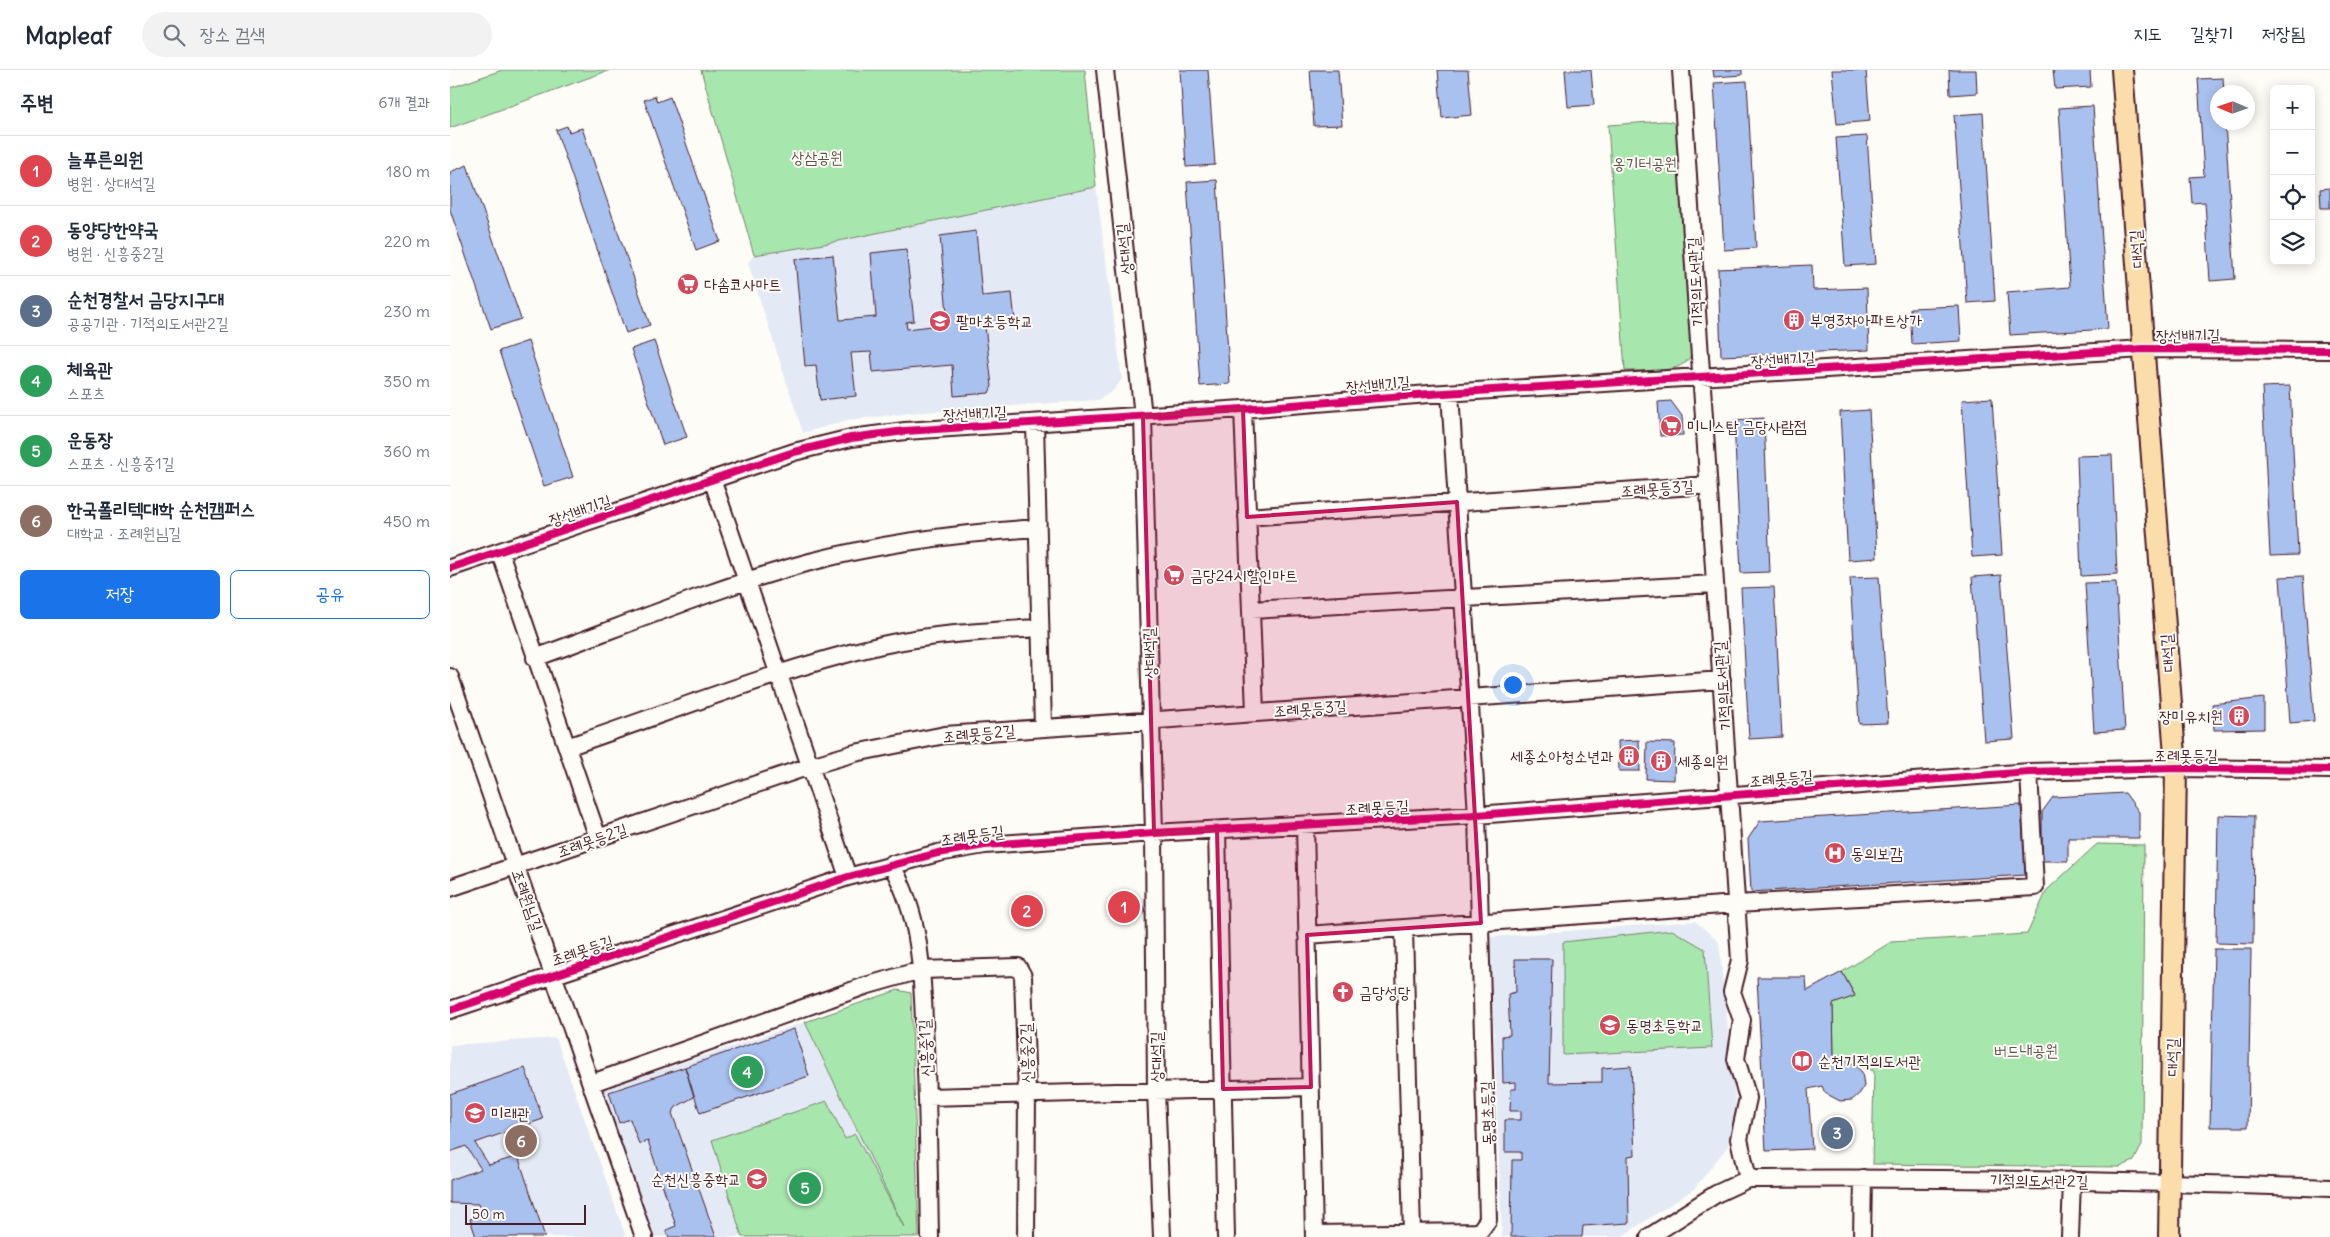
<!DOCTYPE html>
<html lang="ko">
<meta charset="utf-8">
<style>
:root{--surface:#fff;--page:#f2f2f3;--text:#1f2937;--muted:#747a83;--line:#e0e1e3;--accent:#1a73e8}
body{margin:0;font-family:Delius,"Poor Story",sans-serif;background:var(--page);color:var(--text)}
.controls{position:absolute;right:15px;top:15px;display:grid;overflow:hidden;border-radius:8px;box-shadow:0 2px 12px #0003}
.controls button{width:45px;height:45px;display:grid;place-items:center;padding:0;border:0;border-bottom:1px solid var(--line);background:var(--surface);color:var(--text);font:25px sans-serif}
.compass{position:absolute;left:1760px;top:15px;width:45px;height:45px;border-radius:50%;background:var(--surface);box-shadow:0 2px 12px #0003;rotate:272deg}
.scale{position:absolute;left:15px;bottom:12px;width:121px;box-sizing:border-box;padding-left:5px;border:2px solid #4a1f2b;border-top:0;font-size:14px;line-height:18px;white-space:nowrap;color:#4a1f2b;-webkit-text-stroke:4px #fdfcf7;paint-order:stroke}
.you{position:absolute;left:1062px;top:614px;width:18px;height:18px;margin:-12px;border:4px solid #fff;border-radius:50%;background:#1a73e8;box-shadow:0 0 0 8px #1a73e833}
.badge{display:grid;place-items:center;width:32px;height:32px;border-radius:50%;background:var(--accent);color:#fff;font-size:16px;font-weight:700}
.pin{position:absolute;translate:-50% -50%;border:2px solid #fff;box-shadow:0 1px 5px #0006}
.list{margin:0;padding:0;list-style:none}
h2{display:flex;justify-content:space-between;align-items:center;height:65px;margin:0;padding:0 20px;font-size:21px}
h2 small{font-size:16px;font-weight:400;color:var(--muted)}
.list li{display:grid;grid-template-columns:32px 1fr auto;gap:15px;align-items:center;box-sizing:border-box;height:70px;padding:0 20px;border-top:1px solid var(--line)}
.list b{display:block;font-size:19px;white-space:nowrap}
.list p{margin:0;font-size:16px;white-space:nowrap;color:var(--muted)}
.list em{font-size:16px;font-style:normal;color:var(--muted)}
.actions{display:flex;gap:10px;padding:15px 20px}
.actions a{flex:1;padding:11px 0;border:1px solid var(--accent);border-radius:8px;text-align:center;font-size:18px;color:var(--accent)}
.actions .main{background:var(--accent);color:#fff}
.icon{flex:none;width:28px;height:28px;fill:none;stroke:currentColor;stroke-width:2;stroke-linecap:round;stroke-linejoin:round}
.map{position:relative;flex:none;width:1880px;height:1167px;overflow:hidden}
header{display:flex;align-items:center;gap:30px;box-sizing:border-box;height:70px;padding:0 25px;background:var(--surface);border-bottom:1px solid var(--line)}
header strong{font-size:24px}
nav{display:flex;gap:28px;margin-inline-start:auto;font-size:18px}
.search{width:350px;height:45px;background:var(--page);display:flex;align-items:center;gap:12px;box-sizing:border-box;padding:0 18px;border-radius:28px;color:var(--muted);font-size:19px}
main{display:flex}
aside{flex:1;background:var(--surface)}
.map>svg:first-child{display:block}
.built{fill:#e4eaf5}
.green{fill:#a7e6ad;stroke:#78826c}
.building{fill:#a9c1ef;stroke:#4a1f2b}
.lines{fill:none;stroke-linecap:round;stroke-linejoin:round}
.minor-casing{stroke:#4a1f2b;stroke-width:20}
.major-casing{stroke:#4a1f2b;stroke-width:24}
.minor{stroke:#fdfcf7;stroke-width:16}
.major{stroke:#fbddab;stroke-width:20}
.cycleway-casing{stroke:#fdfcf7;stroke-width:11}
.cycleway{stroke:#d6006c;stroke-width:8}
.marked{fill:#c2185b;fill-opacity:0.2;stroke:#c2185b;stroke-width:4;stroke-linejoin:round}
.labels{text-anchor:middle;stroke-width:4;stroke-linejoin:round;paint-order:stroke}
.park-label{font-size:16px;fill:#61514c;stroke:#fdfcf7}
.street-label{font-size:16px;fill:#4a1f2b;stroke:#fdfcf7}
.poi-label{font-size:16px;fill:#4a1f2b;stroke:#fdfcf7;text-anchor:start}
</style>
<header>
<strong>Mapleaf</strong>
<div class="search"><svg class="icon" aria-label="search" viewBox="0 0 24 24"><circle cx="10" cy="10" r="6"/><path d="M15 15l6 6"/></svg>장소 검색</div>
<nav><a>지도</a><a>길찾기</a><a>저장됨</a></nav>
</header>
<main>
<aside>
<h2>주변<small>6개 결과</small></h2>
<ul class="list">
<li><span class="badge" style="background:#e0444e">1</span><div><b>늘푸른의원</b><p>병원 · 상대석길</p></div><em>180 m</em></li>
<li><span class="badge" style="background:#e0444e">2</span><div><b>동양당한약국</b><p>병원 · 신흥중2길</p></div><em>220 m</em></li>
<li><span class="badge" style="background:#5c6f8a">3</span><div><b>순천경찰서 금당지구대</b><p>공공기관 · 기적의도서관2길</p></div><em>230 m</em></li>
<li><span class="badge" style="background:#2e9e5b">4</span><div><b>체육관</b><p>스포츠</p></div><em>350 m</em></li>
<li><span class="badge" style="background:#2e9e5b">5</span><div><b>운동장</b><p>스포츠 · 신흥중1길</p></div><em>360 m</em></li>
<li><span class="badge" style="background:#8d6e63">6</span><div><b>한국폴리텍대학 순천캠퍼스</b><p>대학교 · 조례원님길</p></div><em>450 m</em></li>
</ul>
<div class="actions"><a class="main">저장</a><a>공유</a></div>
</aside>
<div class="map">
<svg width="1880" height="1167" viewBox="0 0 1880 1167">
<rect width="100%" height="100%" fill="#fdfcf7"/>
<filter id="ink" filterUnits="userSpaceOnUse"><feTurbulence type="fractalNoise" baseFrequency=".02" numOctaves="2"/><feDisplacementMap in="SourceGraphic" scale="10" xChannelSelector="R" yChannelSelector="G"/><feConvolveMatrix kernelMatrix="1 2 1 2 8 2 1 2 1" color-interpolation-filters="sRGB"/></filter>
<g filter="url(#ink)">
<path class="built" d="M646,117L672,309L663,321L648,330L460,343L398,350L353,363L298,193L304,185L374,174Z
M1245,851L1269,872L1286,1037L1278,1076L1244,1119L1171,1167H1052L1040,867Z
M355,952L460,1167H203L151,1020Z
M106,968L176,1167H0V975Z"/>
<path class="green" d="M52,0H160L0,58V18Z
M251,0H635L646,117L374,174L304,185Z
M1215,51L1222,52L1227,56L1242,283C1233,306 1196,300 1175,301L1158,55Z
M1647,774L1694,775L1692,1075L1684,1091L1670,1097L1422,1094L1424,1001L1384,989L1383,934L1405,925L1392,902L1441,872L1577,864L1597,820Z
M1222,860L1255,879L1262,978L1113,985V872Z
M448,920L461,923L469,1167H292L262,1070L377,1031L395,1069L405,1064L454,1157L355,952Z"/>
<path class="building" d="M730,0H758L765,95L736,97Z
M860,0H888L892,55L864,56Z
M988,0H1018L1022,45L992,48Z
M1115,0H1141L1144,35L1118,37Z
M1263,0H1292V5L1264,7Z
M1382,0H1416L1420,51L1387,54Z
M1499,0H1526L1527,23L1500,25Z
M1603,0H1640L1641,17L1605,19Z
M1773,8L1774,22H1768V52H1775L1785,209L1760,211L1755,132L1742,133L1740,107L1754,106L1748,9Z
M1297,11L1306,178L1274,180L1264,13Z
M205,26L207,32L220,27L270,171L246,180L194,30Z
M1643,36L1658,259L1560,265L1557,222L1620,217L1609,38Z
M1533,43L1545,231L1517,233L1504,45Z
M117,56L119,62L132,58L200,255L176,263L106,60Z
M1417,66L1426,194L1395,196L1386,68Z
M17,95L71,249L41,259L0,140V102Z
M767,110L780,314L750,316L737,112Z
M1880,118V138H1871L1870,119Z
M526,161L532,226L562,223L565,251L535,256L542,316L539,323L504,326L502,295L423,302L421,282L401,283L406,326L370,330L366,295L355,296L345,189L383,185L390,250L426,247L421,183L456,179L464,251L456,252L457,259L498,254L490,166Z
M1362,195L1363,220L1417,218L1419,280L1271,286L1268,199Z
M1509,236L1511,271L1462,274L1460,238Z
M78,271L123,407L94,416L49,281Z
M204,271L237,367L213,375L181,279Z
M1840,316L1848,485L1820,486L1812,317Z
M1542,328L1552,485L1522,487L1512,330Z
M1221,331L1232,346L1233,365L1210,366L1208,332Z
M1419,340L1427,488L1398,490L1390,342Z
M1314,348L1320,502L1291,503L1284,350Z
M1662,385L1667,504L1631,506L1627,386Z
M1551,505L1564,669L1534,671L1522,507Z
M1853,506L1864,651L1840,653L1830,507Z
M1429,507L1438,653L1409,654L1400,508Z
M1666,512L1675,660L1644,662L1635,513Z
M1324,517L1332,667L1299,669L1291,518Z
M1814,628V659L1764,660L1762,634Z
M1189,670L1190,701H1169L1168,671Z
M1197,672L1225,673L1224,710L1196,709Z
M1675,723L1689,742V768H1618V791H1592V742L1603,727Z
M1571,735L1576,805L1301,822L1298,769L1310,751Z
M1768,745L1804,746L1803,874L1766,873Z
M1764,879H1801L1798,1057H1760Z
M1065,889H1102L1099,1013L1152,1012V998L1181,996L1185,1085L1178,1086L1179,1153L1133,1156L1132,1167H1061L1062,1090H1071V1082H1055V1050H1071V1041H1060L1061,1019H1066V1012L1053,1013L1052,966L1060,965L1058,924L1066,922Z
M1392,902L1405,926L1383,934L1384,989L1403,994L1412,1002L1414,1016L1410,1023L1402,1030L1390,1031L1375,1023L1372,1016L1358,1019L1362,1079L1316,1081L1307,907H1356L1357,921Z
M344,959L359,1006L250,1043L235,997Z
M235,997L244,1027L226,1037L222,1043L266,1167H219L216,1160L226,1156L198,1071L189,1074L180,1049L169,1053L159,1022Z
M75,998L93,1049L25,1073L39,1095L68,1086L95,1167H26L20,1149L32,1145L28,1134L0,1133V1110L31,1099L16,1076L0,1082V1024Z"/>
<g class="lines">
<g class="minor-casing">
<path id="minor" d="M655,0L693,346L704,763L706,1021L712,1167
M793,339L805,642
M585,354L593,657
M262,409L398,807
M797,447L1258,415
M50,482L148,768
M0,498L344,382L401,368L455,361L793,339L979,324L1693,279L1880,280
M801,540L1265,514
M85,588C176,555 267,517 360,492C435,472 511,463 587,458
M0,607L194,1167
M117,677C221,642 324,600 432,575C483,564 537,561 590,558
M855,755L864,1167
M767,760L776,1167
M441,794C474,852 472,911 475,976C478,1040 479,1103 480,1167
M0,818L357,697L405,683L495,665L1272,610
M954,859L962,1163
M857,865L1286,834L1585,817L1579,702
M0,940L398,807L488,783L535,775L704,763L1027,745L1579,702L1726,698L1880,700
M142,1013L415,916L471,900L568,897L573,906L577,1025L576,1167
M477,1027L861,1017
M1298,1109C1492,1107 1686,1111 1880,1118
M864,1164L1029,1162L1038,1150L1027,745L1000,323
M1199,1167L1266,1124L1298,1109L1289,1069L1298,1028L1286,989L1292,950L1282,922L1290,890L1231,0
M1412,1167L1413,1108
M1620,1167L1622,1110"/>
</g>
<g class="major-casing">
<path id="major" d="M1672,0L1726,698L1719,1167"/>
</g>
<use href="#minor" class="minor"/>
<use href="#major" class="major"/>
<g class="cycleway-casing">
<path id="cycleway" d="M0,498L344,382L401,368L455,361L793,339L979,324L1693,279L1880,280
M0,940L398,807L488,783L535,775L704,763L1027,745L1579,702L1726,698L1880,700"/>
</g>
<use href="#cycleway" class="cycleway"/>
</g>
</g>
<path class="marked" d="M793,339L797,447L1007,432L1031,853L857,865L861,1017L773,1019L767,760L704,763L693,346Z"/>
<defs>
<g id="supermarket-disc" transform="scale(1.125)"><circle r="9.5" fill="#d1495b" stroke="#fdfcf7"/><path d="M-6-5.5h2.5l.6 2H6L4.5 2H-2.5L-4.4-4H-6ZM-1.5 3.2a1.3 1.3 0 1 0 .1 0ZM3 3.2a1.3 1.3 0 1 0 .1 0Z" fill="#fff"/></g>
<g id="building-disc" transform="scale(1.125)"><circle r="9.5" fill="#d1495b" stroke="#fdfcf7"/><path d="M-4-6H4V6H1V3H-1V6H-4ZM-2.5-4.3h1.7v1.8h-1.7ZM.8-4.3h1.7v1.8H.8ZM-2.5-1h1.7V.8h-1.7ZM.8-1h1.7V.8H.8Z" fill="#fff"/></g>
<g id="school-disc" transform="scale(1.125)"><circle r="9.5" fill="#d1495b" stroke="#fdfcf7"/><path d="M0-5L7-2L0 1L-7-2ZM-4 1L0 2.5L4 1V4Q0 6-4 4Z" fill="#fff"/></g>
<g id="hospital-disc" transform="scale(1.125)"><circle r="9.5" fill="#d1495b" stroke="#fdfcf7"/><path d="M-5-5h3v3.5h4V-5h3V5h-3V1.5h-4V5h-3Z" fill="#fff"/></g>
<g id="church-disc" transform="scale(1.125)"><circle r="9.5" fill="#d1495b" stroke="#fdfcf7"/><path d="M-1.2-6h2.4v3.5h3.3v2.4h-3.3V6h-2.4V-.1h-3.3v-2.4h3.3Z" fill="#fff"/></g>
<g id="library-disc" transform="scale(1.125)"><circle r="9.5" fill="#d1495b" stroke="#fdfcf7"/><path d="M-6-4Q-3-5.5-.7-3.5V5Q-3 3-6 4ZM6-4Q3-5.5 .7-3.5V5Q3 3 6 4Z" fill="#fff"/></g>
<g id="university-disc" transform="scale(1.125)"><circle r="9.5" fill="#d1495b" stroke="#fdfcf7"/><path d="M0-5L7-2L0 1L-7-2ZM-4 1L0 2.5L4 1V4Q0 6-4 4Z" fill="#fff"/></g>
</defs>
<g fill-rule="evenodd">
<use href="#supermarket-disc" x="238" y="214"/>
<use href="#building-disc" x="1344" y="250"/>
<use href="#school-disc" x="490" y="251"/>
<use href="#supermarket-disc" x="1221" y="356"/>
<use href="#supermarket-disc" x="724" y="505"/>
<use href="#building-disc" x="1789" y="646"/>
<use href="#building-disc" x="1179" y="686"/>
<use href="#building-disc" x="1211" y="691"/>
<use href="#hospital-disc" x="1385" y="783"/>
<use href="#church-disc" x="893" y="922"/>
<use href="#school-disc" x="1160" y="955"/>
<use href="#library-disc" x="1352" y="991"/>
<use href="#university-disc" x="25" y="1043"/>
<use href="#school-disc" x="307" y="1109"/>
</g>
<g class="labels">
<g class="park-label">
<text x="367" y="93">상삼공원</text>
<text x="1195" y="99">옹기터공원</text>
<text x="1576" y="986">버드내공원</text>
</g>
<g class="street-label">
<text transform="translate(674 179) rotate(-96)" y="6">상대석길</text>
<text transform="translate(1686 179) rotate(-94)" y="6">대석길</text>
<text transform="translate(1245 212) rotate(-93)" y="6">기적의도서관길</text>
<text transform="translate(1738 265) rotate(-1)" y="6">장선배기길</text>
<text transform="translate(1333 289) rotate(-4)" y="6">장선배기길</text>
<text transform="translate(928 314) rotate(-5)" y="6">장선배기길</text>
<text transform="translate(525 343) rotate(-3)" y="6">장선배기길</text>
<text transform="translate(1207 418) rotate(-4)" y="6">조례못등3길</text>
<text transform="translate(130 440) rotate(-19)" y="6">장선배기길</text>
<text transform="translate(699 583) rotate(-92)" y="6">상대석길</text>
<text transform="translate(1717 583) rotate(-94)" y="6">대석길</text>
<text transform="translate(1272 616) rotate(-94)" y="6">기적의도서관길</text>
<text transform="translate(860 638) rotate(-4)" y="6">조례못등3길</text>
<text transform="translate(529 663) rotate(-5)" y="6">조례못등2길</text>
<text x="1736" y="691">조례못등길</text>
<text transform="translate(1331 708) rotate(-5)" y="6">조례못등길</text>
<text transform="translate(927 737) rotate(-3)" y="6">조례못등길</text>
<text transform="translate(522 765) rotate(-8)" y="6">조례못등길</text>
<text transform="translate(142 770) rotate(-19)" y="6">조례못등2길</text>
<text transform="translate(78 830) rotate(71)" y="6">조례원님길</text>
<text transform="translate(132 880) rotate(-18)" y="6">조례못등길</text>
<text transform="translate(475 978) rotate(-93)" y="6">신흥중1길</text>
<text transform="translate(576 983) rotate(-92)" y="6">신흥중2길</text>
<text transform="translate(706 987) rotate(-90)" y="6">상대석길</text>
<text transform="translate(1722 987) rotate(-89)" y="6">대석길</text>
<text transform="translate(1037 1043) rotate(-92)" y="6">동명초등길</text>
<text transform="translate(1589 1110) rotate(1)" y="6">기적의도서관2길</text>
</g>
<g class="poi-label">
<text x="254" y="220">다솜코사마트</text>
<text x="1360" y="256">부영3차아파트상가</text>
<text x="506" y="257">팔마초등학교</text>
<text x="1237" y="362">미니스탑 금당사람점</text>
<text x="740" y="511">금당24시할인마트</text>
<text x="1773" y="652" text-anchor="end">장미유치원</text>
<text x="1163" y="692" text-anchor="end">세종소아청소년과</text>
<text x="1227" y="697">세종의원</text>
<text x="1401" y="789">동의보감</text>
<text x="909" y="928">금당성당</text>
<text x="1176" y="961">동명초등학교</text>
<text x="1368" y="997">순천기적의도서관</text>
<text x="41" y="1049">미래관</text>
<text x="291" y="1115" text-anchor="end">순천신흥중학교</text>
</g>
</g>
</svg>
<div class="controls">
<button>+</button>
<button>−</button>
<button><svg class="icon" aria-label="locate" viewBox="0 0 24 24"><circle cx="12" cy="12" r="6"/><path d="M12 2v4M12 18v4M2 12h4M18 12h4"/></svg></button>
<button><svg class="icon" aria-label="layers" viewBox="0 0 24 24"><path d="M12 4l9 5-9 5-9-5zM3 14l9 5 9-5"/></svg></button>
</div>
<svg class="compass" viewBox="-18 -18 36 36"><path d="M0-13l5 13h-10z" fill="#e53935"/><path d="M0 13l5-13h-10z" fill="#747a83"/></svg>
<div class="scale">50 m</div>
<div class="you"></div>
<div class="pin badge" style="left:674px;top:837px;background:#e0444e">1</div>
<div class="pin badge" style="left:577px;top:841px;background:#e0444e">2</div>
<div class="pin badge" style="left:1387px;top:1063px;background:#5c6f8a">3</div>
<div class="pin badge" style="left:297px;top:1002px;background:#2e9e5b">4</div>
<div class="pin badge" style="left:355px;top:1118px;background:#2e9e5b">5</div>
<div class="pin badge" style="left:71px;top:1071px;background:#8d6e63">6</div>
</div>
</main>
